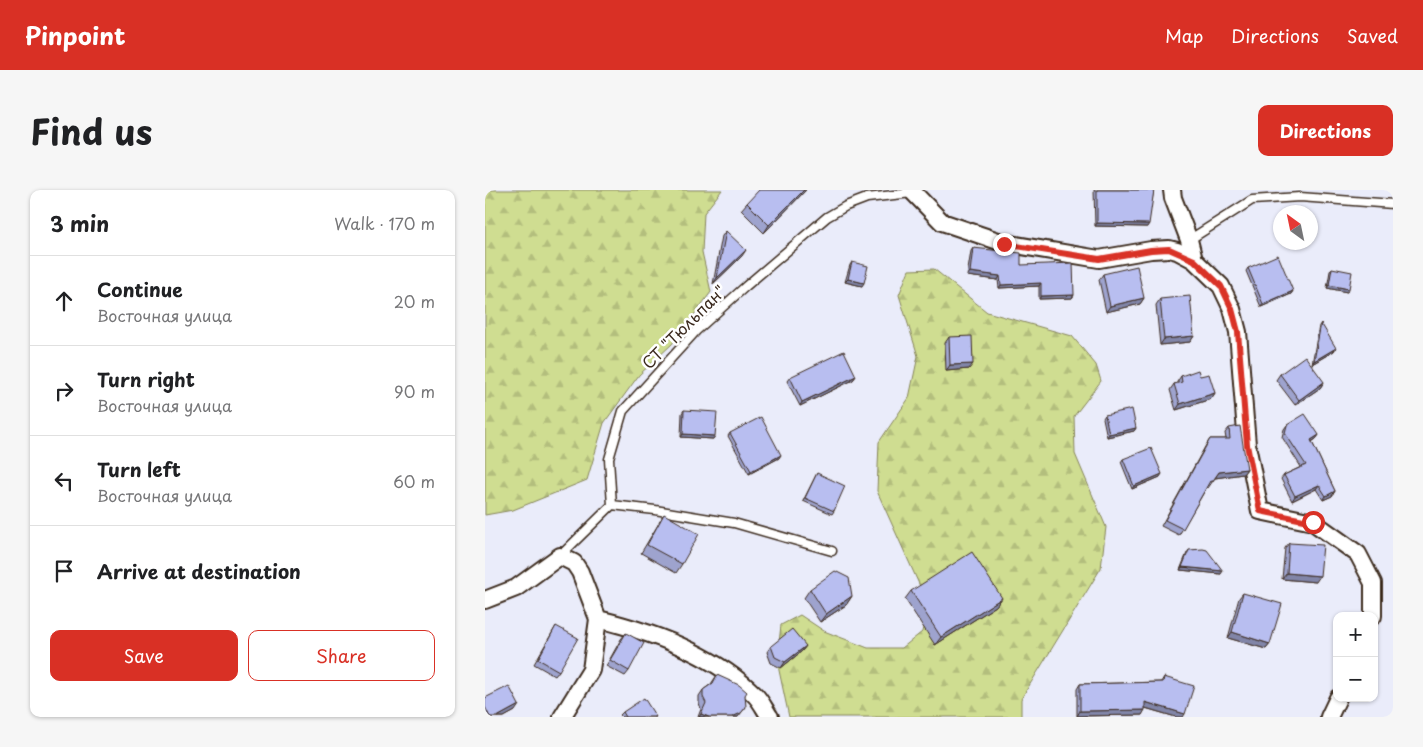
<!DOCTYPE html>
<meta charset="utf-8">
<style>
:root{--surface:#fff;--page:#f6f6f6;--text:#202124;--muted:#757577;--line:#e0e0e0;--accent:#d93025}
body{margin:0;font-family:"Playpen Sans",sans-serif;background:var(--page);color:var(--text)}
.controls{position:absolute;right:15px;bottom:15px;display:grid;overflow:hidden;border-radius:10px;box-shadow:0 1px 4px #0004}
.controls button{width:45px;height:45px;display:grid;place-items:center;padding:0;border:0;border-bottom:1px solid var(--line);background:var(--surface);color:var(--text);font:25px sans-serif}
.compass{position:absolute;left:788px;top:15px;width:45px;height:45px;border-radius:50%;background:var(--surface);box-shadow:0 1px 4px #0004;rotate:327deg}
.stop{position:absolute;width:15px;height:15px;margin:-11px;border:4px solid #d93025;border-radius:50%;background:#fff}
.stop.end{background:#d93025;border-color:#fff;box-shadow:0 1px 5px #0008}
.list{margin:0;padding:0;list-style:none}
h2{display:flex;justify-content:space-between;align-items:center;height:65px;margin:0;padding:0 20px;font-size:21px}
h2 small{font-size:16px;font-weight:400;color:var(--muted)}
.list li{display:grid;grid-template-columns:32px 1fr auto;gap:15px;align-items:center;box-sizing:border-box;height:90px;padding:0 20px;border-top:1px solid var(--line)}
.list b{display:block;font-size:19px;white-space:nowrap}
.list p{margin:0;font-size:16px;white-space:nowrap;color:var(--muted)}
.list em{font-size:16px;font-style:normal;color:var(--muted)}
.actions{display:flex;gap:10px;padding:15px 20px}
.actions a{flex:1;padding:11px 0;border:1px solid var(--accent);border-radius:10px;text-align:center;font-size:18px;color:var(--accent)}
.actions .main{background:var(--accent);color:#fff}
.icon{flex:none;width:28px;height:28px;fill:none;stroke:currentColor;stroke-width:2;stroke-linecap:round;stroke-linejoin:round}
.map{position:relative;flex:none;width:908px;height:527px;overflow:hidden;border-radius:10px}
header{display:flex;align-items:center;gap:30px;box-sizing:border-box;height:70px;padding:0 25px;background:var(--accent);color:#fff}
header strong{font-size:24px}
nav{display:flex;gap:28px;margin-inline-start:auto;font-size:18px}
.intro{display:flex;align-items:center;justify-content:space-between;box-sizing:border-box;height:120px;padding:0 30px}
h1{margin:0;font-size:35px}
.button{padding:12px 22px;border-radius:10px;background:var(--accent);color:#fff;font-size:18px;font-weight:700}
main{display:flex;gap:30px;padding:0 30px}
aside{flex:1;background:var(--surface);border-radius:10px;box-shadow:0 1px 4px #0004}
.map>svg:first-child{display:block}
.forest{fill:url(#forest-firs);stroke:#858458}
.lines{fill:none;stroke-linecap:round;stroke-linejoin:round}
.service-casing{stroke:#3b2a1e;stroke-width:11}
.minor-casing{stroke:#3b2a1e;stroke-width:20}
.service{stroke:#fff;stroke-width:8}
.minor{stroke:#fff;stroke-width:16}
.wall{fill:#9ea3ce;stroke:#3b2a1e}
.shaded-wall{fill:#8185a8;stroke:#3b2a1e}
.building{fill:#b8bef0;stroke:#3b2a1e}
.route{stroke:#d93025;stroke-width:6}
.labels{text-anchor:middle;stroke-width:5;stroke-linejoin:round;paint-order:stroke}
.street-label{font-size:16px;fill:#3b2a1e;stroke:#fff}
</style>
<header>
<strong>Pinpoint</strong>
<nav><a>Map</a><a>Directions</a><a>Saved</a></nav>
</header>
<div class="intro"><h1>Find us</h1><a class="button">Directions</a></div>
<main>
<aside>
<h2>3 min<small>Walk · 170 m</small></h2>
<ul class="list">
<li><svg class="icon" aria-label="ahead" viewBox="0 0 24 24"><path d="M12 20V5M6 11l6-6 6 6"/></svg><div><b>Continue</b><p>Восточная улица</p></div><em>20 m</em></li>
<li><svg class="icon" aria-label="right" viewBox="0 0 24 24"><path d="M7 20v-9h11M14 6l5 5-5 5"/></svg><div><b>Turn right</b><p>Восточная улица</p></div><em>90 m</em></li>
<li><svg class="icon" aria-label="left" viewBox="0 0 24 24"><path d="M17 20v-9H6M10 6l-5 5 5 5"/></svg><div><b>Turn left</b><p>Восточная улица</p></div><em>60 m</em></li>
<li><svg class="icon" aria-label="arrive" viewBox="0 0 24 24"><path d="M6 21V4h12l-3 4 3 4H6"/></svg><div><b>Arrive at destination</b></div></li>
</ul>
<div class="actions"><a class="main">Save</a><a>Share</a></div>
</aside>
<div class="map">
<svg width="908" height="527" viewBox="0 0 908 527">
<defs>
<pattern id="forest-firs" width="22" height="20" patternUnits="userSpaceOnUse" patternTransform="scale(1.25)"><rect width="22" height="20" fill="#cfdd91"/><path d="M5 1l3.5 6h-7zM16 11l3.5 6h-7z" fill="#b3be7d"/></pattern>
</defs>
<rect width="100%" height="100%" fill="#eaecfa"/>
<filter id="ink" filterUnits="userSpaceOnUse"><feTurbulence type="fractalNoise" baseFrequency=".02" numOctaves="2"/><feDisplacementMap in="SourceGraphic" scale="10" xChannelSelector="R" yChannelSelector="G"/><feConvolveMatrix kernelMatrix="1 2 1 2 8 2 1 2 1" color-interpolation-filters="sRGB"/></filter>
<g filter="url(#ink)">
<path class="forest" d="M0,0H237L219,23L217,62L226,102L187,154L154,185L119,233L102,290L28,320L0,325Z
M449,79L502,122L587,146L611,175L616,191L589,226L590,264L621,337L616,378L536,509V527H304L292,471L296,435L315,425L339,441L383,458H417L437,442L443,414L392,301L394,252L424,208L433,166L414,105L424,80Z"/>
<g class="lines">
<g class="service-casing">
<path id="service" d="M704,50L767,10L815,7L908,14
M127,315L170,320L249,333L347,361
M75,366L127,315L124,269L138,221L211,141L261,96L342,27L361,16L382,8L427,3"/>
</g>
<g class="minor-casing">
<path id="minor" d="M426,0L457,32L519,53L614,69L666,60L684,59L692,61L709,70L736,96L747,119L753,142L762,255L775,321L828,332L873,364L888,393V426
M687,0L688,8L704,50L709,70
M0,410L31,398L75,366L89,373L95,382L113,429L106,480L77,527
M113,429C167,442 230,465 270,505C276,511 280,520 285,527
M844,527L853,508"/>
</g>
<use href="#service" class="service"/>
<use href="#minor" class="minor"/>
</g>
<path class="wall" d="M321,0L279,43L256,20L262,13Z
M609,0H669L662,37L610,36Z
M241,41L257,66L228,94L237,46Z
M488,58L536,75L589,105L587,108L554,109V96L514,98L513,90L482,86L486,61Z
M367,72L377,96L360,92L365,75Z
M763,78L808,101L806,104L776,117L761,81Z
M847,78L862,102L842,98L845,81Z
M618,84L659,108L655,114L621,122L614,90Z
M675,109L709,146L705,152L675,155L671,115Z
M836,133L849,161L827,174L834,136Z
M464,147L484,179L461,181L460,153Z
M795,184L839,192L835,198L810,215L791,190Z
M371,186L368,190L315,216L302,191L305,187Z
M696,186H715L730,203L726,209L691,220L685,200L689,194L692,193V192Z
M199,220L230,246L228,249L196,247L197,223Z
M620,225L651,238L649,241L622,247L618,228Z
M802,235L834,245L831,249L827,252L850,301L847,306L838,310L831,299L807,311L796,289L799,285L816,277L797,247L799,239Z
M744,238L762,279L758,284L730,288L723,298L722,297L694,345L676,336L721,255L725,249H741L740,243Z
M245,243L294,268L264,284L243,246Z
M638,269L675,287L647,299L636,272Z
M332,283L349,321L347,324L318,311Z
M179,324L197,374L191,383L156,363L174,333Z
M804,353L831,392L797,389L800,358Z
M704,360L736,384L695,380L702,363Z
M325,399L367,406L361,415L335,432L319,408Z
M426,401L517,408L511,416L450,455L420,409Z
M758,403L785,454L781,459L743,448L754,408Z
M71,436L74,481L70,486L49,474Z
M141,443L144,481L140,486L121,476L136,449Z
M286,456H321L317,461L296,478L286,473L282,462Z
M232,485L260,505L253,527H213L216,519L214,513V506L218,500L226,494Z
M679,487L691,527L660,518L657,525L592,526V499L595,494L676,492Z
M0,508L30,521L19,527H0Z
M138,522L171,527H137L135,525Z"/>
<path class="shaded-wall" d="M319,0H321L279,43L284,35Z
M612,33L664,34L662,37L610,36Z
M261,60L257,66L228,94L232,88Z
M485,82L515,86L513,90L482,86Z
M363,89L379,93L377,96L360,92Z
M556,93L554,96L514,98L516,95Z
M844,95L864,99L862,102L842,98Z
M808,101L806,104L776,117L778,114Z
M589,105L587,108L554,109L556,106Z
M659,108L655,114L621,122L625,116Z
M709,146L705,152L675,155L679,149Z
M851,158L849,161L827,174L829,171Z
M488,174L484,179L461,181L465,175Z
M371,186L368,190L315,216L317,212Z
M839,192L835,198L810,215L814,210Z
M730,203L726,209L691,220L695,214Z
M651,238L649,241L622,247L624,244Z
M198,244L230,246L228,249L196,247Z
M834,245L831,249L823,254L826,250Z
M296,265L294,268L264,284L266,281Z
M762,279L758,284L730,288L734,282Z
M677,284L675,287L647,299L649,296Z
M834,295L831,299L807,311L810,306Z
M850,301L847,306L838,310L841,306Z
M697,377L738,381L736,384L695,380Z
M802,383L835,386L831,392L797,389Z
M367,406L361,415L335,432L341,424Z
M517,408L511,416L450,455L456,447Z
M747,442L785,454L781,459L743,448Z
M321,456L317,461L296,478L300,472Z
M660,512L700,524L698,527H691L657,517Z
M34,515L30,521L19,527H12Z
M261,517L253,527H247Z
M660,520L657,525L592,526L595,521Z
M216,524L224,527H214Z"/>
<path class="building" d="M274,0H319L284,35L262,13Z
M612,0H669L664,34L612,33Z
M241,41L261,60L232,88Z
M488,58L536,63V75L588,73L589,105L556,106V93L516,95L515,86L485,82Z
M793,65L808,101L778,114L763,78Z
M367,72L383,76L379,93L363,89Z
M652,76L659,108L625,116L618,84Z
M847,78L867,82L864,99L844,95Z
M705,106L709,146L679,149L675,109Z
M836,133L851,158L829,171Z
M487,146L488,174L465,175L464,147Z
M359,161L371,186L317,212L305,187Z
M820,166L839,192L814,210L795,184Z
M713,180L715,186L724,184L730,203L695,214L689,194L697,192L696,186Z
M647,219L651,238L624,244L620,225Z
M199,220L232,222L230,246L198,244Z
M820,224L834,245L826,250L850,301L841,306L834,295L810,306L799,285L821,275L800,243L802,235Z
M276,227L296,265L266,281L245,243Z
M755,236L762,279L734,282L727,292L725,291L698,339L680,330L725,249H745L744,238Z
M666,258L677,284L649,296L638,269Z
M332,283L360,296L349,321L320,308Z
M179,324L214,344L197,374L162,355Z
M804,353L838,355L835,386L802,383Z
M718,359L722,360L738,381L697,377L704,360Z
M487,362L517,408L456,447L426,401Z
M350,381L364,388L367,406L341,424L325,399Z
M758,403L797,414L785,454L747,442Z
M71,436L93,448L74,481L53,469Z
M307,439L321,456L300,472L290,467L286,456Z
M141,443L159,453L144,481L125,470Z
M232,485L254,495L262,502L260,505L261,517L256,523L247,527H224L216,524L221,513L218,507V500L228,493Z
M679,487L709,496L700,524L660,512V520L595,521V494L678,492Z
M24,496L34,515L12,527H5L0,517V508Z
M159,508L171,527H141L138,522Z"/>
</g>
<g class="lines" filter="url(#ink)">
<path class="route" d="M519,54L614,69L666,60L684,59L709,70L736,96L747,119L753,142L762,255L775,321L828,332"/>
</g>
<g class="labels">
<g class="street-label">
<text transform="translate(199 137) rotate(-45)" y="6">СТ "Тюльпан"</text>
</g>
</g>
</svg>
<div class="controls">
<button>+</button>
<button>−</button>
</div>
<svg class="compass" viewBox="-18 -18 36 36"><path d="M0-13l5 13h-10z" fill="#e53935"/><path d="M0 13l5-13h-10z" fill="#757577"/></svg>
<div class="stop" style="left:828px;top:332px"></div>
<div class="stop end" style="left:519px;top:54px"></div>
</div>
</main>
